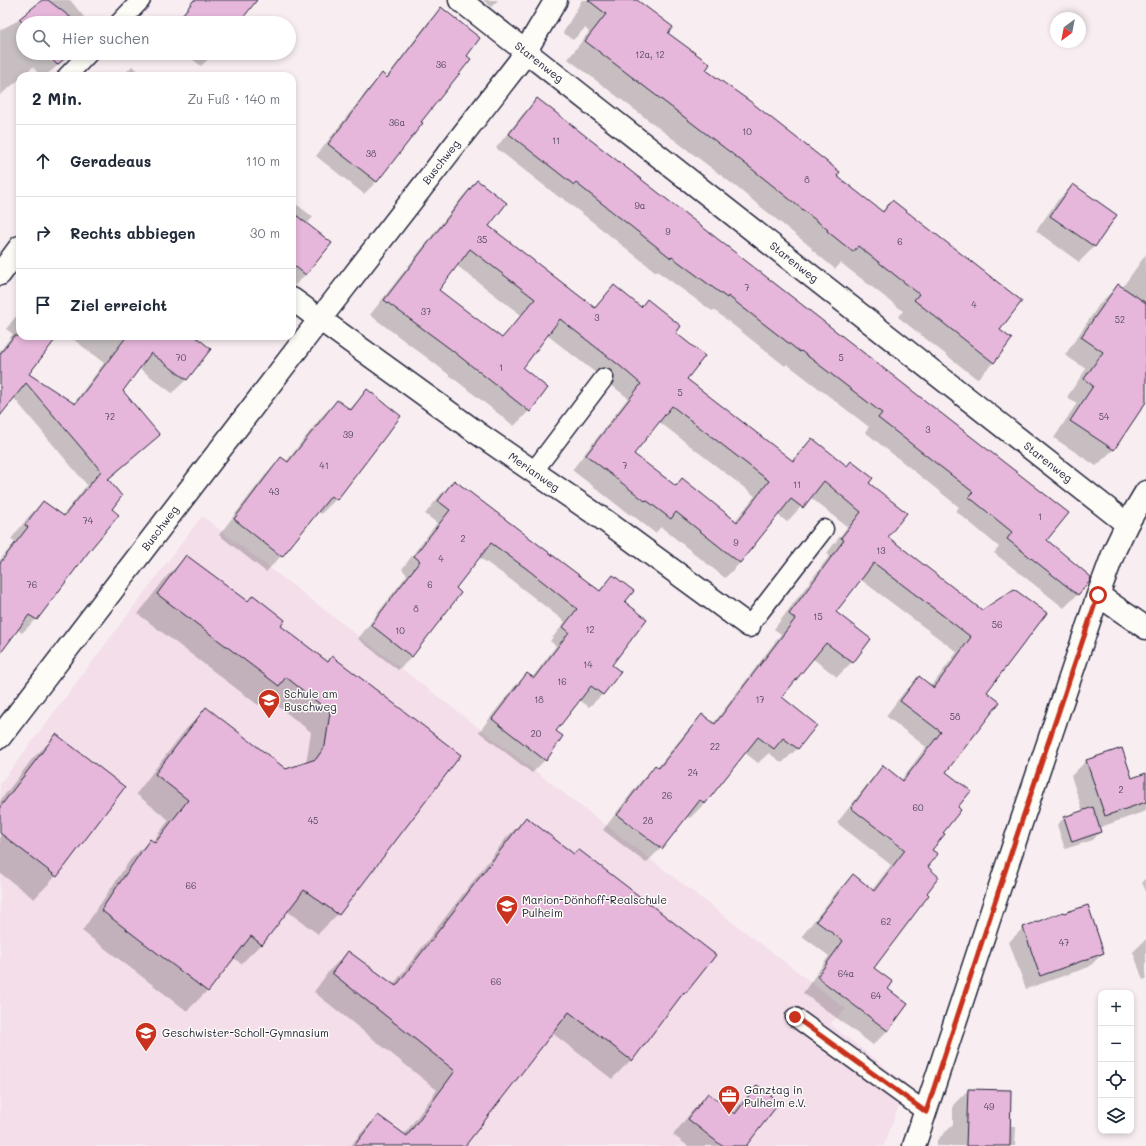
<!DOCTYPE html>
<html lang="de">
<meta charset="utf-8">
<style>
:root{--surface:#fff;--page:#f2f2f3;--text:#1f2937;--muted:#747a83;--line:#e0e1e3}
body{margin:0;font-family:Mali,sans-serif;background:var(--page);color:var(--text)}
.controls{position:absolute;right:12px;bottom:12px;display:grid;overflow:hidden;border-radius:8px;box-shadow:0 2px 6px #0003}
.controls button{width:36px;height:36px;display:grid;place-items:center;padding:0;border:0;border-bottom:1px solid var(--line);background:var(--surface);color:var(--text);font:20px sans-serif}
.compass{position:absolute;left:1050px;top:12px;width:36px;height:36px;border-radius:50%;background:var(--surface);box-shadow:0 2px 6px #0003;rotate:212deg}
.stop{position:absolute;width:12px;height:12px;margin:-9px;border:3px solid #c8321e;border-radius:50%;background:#fff}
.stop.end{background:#c8321e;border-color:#fff;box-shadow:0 1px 4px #0008}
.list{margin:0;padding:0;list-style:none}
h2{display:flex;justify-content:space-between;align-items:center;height:52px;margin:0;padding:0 16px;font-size:17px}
h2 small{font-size:13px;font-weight:400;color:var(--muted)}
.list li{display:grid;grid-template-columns:26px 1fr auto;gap:12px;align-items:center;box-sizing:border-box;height:72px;padding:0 16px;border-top:1px solid var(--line)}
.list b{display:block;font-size:15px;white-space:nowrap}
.list em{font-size:13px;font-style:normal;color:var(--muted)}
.icon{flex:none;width:22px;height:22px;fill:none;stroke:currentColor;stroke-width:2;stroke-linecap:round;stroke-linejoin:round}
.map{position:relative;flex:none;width:1146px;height:1146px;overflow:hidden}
.search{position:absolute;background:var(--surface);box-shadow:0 2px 6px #0003;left:16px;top:16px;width:280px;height:44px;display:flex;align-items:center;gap:10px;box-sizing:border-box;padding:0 14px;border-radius:22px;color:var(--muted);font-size:15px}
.panel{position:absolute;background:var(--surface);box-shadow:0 2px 6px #0003;left:16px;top:72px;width:280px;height:268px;border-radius:12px}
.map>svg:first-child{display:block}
.built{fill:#f3deea;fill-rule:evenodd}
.shadow{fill:#0003;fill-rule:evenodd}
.building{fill:#e6b7da;stroke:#22223b;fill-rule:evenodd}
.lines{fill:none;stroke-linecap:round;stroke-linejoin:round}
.service-casing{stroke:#22223b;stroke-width:21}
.minor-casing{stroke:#22223b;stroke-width:25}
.service{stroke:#fdfcf7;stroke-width:18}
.minor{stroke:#fdfcf7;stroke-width:22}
.route{stroke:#c8321e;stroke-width:5}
.labels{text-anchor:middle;stroke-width:3;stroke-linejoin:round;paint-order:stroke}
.number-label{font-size:9px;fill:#534763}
.street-label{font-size:11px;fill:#22223b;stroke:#fdfcf7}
.poi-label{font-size:11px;fill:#22223b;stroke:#fdfcf7;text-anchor:start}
</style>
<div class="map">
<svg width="1146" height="1146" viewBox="0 0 1146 1146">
<rect width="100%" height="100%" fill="#f8eef1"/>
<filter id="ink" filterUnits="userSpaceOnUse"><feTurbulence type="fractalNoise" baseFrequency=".025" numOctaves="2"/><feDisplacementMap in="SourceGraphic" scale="8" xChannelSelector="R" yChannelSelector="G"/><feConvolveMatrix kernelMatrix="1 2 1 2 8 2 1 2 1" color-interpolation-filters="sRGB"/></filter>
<g filter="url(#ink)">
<path class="built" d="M202,516L846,1009L830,1024L907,1084L884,1146H0V784ZM150,839L262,945L251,936L208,992L101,910Z"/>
<path class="shadow" d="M43,0H70L89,23H23V53H73L45,76H40L33,67L23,76H20V79L0,95V30L17,21Z
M193,0H256L238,23H175Z
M483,0H498L491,7Z
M582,0H636L667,33L705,70L881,212L892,202L998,330L994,362L977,379L898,317L903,311L841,263L835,269L811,249L812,248L735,186L568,59L589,32L585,28L573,40L563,33Z
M441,9L420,122L422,124L376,182L364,194L316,156L370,87L382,75L386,78L429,21Z
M184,53H215L201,66Z
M132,66L145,76H123Z
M537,100L1046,540L1078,594L1064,608L994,553L999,547L956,511L959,507L865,432L869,427L787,364L785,366L714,310L712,311L657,271L656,272L561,197L560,198L496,148L523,114Z
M477,181L488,226L594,308L614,287L640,307L647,300L674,333L686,379L791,461L812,439L846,467L851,462L868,483L886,537L982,611L986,692L945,772L957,807L931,851L926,867L872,968L886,989L888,1030L873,1045L803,993L829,956L802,936L838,890L853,875L872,890L891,865L837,823L869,782L883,767L901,780L926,747L886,716L904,692L919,678L931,687L957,652L860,579L834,612L852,662L837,677L812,658L781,697L816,725L797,749L782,763L769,753L758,763L744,752L704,804V802L696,796L695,798L704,804L690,818L686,816L661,848L646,863L603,830L640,782L655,767L657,768L687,731L702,716L713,724L781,634L774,629L830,555L827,553L847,527L810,497L787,522L778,515L740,563L725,578L661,527L655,533L631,514L630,515L572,470L628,398L547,335L521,369L547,388L529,411L514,426L434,363L370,315L463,196ZM456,265L521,315L501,339L437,290ZM658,421L755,496L735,521L682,480L675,487L633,454Z
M1073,185L1116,215L1094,247L1079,262L1036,231L1058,200Z
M292,201L313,217L307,224L306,274L292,288Z
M1146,254V382L1114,449L1096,466L1054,438L1077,403L1067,397L1086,369L1065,355L1101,302L1119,285L1122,288Z
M20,311V336H57L28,374L73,404L104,363L69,336H193L210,349L186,380L172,393L139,368L121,391L159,435L145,448L108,480L110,509L89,549L36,619L22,633L17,629L0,652V560L15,542L11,539L29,516L43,502L62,516L87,485L13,397L0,414V351L13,334L6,329Z
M367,391L336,499L321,514L317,511L281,556L266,572L219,535L266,474L281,459L286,462L322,416L337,401L349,410Z
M454,481L599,591L613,576L624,603L603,694L589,707L579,700L555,731L545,760L532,773L479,732L514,687L527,674L532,678L556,646L550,641L565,622L514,582L479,557L455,589L412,657L398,670L358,639L407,575L402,569L437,523L425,514L441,494Z
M187,556L328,662L332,658L338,914L318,934L287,911L261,944L241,964L233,957L207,991L187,1011L82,931L130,860L150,840L152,842L169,820L136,794L186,729L206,709L286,770L306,763L311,732L266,697L258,705L138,614L167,576Z
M56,736V876L34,899L0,873V801L33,758Z
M1086,761L1132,779L1146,774V811L1098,828L1100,832L1093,840L1065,849L1057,825L1064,818L1083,812L1071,776Z
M526,818L573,855L578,850L714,955L685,993L675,1003L631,1060L612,1079L552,1033L464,1146H351L359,1135L378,1116L404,1135L437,1090L314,992L329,971L348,952L393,985L507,837Z
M1146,878V892L1142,882Z
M1063,913L1103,953L1089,967L1026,989L1009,942L1023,928Z
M1146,939V979L1143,980L1133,952Z
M757,1086L745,1146H688L673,1135L693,1110L708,1094L733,1113L742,1101Z
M968,1090L1009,1126H1016L1015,1146H937V1140L953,1125V1105Z"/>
<path class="building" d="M42,0H48L78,23H23L19,19Z
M194,0H257L239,23H176Z
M588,0H637L673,27L668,33L710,64L706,70L751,102L840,172L837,176L883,212L892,200L1022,301L1000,330L1012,339L994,363L914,300L919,294L858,246L853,252L827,231L828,230L752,169L585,41L606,14Z
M441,7L480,38L467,56L471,59L421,122L423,123L377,182L328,144L382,73L387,78Z
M47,53H71L57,65Z
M537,98L1069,513L1047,540L1091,577L1090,581L1078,595L1007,539L1012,532L969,497L973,492L878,418L882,413L801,351L800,352L728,296L727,298L672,257L671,258L576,183L574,185L509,134Z
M477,180L507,203L489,226L595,308L614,285L641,307L647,299L681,326L676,333L705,356L687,379L793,461L812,438L847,466L851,461L873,478L869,483L907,513L888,537L982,610L1014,589L1047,613L987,692L1000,702L946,772L971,791L958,807L961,810L943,833L945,834L932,850L938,854L928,867L939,877L927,893L929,895L874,968L893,982L888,989L908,1004L888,1031L817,977L843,941L816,921L853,874L874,891L905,850L851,808L883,765L903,781L941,732L900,701L919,676L934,688L971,637L874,563L836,612L871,639L853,663L826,643L782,697L817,725L798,749L783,738L774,749L758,737L705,804L700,800L662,849L617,815L655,765L659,768L702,714L715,724L795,619L789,614L844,540L841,538L861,512L824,481L803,508L791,499L740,563L676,512L671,519L646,500L645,501L586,455L641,384L620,366L560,319L523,368L548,388L530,412L449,348L384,300ZM470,249L535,299L502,338L439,290ZM672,406L769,481L737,522L682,478L676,486L634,454Z
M1073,184L1117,215L1095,247L1050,216Z
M292,212L332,243L306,275L292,264Z
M1118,284L1146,303V402L1114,450L1070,421L1093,386L1084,379L1103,352L1081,337Z
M14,336H58L29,374L75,404L127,336H195L211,349L187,380L151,353L123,391L160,435L108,479L122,496L112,509L119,515L90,550L37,620L29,615L0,654V563L28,527L25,525L43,501L64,516L101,471L26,383L0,416V354Z
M367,389L401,416L337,500L331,496L282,557L234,519L281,457L288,462L337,400L351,410Z
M454,480L543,548L600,591L613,575L634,591L625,602L647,619L612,665L621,672L603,695L591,686L556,731L563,736L546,761L492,719L527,673L534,678L569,632L563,627L577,609L527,569L491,543L456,588L461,593L412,657L371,625L420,561L414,556L450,510L438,501Z
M186,555L248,601L253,595L285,620L281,626L328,662L332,656L461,755L339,915L304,890L262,945L251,936L208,992L101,910L150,839L155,843L188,800L155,774L206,707L286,769L316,759L325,746L330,712L286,677L279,686L157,594Z
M56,734L125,787L57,877L0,833V807Z
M1122,748L1132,778L1146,773V802L1105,816L1086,760Z
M1093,807L1101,832L1072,842L1064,817Z
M526,817L574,854L578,849L716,955L686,993L684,992L632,1061L569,1012L465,1146H354L378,1115L407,1136L455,1071L332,973L348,951L396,986Z
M1088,905L1104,953L1040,976L1023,927L1063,912L1064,913Z
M757,1085L780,1102L746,1146H722L688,1119L708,1093L735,1114Z
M968,1089L1011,1090L1010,1146H966Z"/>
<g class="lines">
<g class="service-casing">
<path id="service" d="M119,23L141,0
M67,76L89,53
M533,472L604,378
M749,626L824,529
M795,1017L926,1112"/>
</g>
<g class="minor-casing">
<path id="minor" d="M460,0L1127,524
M0,274L20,247
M292,299L476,432L607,522L749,626
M1098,595L1146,628
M0,737L320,319L519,62L556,0
M914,1146L1015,841L1098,595L1115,549L1127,524L1146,492"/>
</g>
<use href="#service" class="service"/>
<use href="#minor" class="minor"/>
</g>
</g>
<g class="lines" filter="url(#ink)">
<path class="route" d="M795,1017L926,1112L1015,841L1098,595"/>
</g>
<defs>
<g id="school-pin" transform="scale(1.15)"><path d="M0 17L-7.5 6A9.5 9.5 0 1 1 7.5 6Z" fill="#c8321e" stroke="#fdfcf7"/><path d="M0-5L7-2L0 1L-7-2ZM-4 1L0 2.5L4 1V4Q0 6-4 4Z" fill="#fff"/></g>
<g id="office-pin" transform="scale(1.15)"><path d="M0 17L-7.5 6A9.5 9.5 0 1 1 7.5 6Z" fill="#c8321e" stroke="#fdfcf7"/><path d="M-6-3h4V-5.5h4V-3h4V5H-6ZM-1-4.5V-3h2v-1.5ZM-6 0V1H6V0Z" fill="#fff"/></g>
</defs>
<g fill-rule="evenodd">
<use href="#school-pin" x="269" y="700"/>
<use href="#school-pin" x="507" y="906"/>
<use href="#school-pin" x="146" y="1033"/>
<use href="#office-pin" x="729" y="1096"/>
</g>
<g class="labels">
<g class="number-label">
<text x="650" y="58">12a, 12</text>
<text x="441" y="68">36</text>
<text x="397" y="126">36a</text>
<text x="747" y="135">10</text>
<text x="556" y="144">11</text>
<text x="371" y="157">38</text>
<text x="807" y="183">8</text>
<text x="640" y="209">9a</text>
<text x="668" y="235">9</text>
<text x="482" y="243">35</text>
<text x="900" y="245">6</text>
<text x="747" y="291">7</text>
<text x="974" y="308">4</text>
<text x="426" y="315">37</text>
<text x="597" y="321">3</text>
<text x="1120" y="323">52</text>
<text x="181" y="361">70</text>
<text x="841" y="361">5</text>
<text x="501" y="371">1</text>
<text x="680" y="396">5</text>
<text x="110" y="420">72</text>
<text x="1104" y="420">54</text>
<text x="928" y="433">3</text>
<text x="348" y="438">39</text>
<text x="324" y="469">41</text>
<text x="625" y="469">7</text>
<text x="797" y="488">11</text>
<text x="274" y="495">43</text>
<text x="1040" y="520">1</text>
<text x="88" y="524">74</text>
<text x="463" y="542">2</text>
<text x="736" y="546">9</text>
<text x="881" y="554">13</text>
<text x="441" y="562">4</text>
<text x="32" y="588">76</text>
<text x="430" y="588">6</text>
<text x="416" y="612">8</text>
<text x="818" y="620">15</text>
<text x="997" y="628">56</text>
<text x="590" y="633">12</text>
<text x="400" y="634">10</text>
<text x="588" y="668">14</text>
<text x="562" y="685">16</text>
<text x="539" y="703">18</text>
<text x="760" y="703">17</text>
<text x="955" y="720">58</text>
<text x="536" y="737">20</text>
<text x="715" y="750">22</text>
<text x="693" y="776">24</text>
<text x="1121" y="793">2</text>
<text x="667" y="799">26</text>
<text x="918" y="811">60</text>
<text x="313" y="824">45</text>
<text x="648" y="824">28</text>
<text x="191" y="889">66</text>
<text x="886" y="925">62</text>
<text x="1064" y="946">47</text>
<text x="846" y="977">64a</text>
<text x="496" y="985">66</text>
<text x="876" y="999">64</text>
<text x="989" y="1110">49</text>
</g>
<g class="street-label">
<text transform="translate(539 62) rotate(38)" y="4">Starenweg</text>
<text transform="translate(441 162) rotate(-52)" y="4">Buschweg</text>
<text transform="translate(794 262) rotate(38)" y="4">Starenweg</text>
<text transform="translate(1048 462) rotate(38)" y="4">Starenweg</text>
<text transform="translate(534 472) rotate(35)" y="4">Merianweg</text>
<text transform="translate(160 528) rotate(-53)" y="4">Buschweg</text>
</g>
<g class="poi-label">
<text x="284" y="698">Schule am<tspan x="284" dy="13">Buschweg</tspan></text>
<text x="522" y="904">Marion-Dönhoff-Realschule<tspan x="522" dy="13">Pulheim</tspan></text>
<text x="162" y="1037">Geschwister-Scholl-Gymnasium</text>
<text x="744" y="1094">Ganztag in<tspan x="744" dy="13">Pulheim e.V.</tspan></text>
</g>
</g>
</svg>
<div class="controls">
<button>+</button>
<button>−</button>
<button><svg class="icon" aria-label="locate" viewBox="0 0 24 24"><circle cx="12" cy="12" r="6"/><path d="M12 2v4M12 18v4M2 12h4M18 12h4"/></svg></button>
<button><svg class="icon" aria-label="layers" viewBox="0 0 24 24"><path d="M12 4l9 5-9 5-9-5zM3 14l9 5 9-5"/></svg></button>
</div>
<svg class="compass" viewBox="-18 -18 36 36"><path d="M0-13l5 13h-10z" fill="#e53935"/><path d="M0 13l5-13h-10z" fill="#747a83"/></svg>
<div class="stop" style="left:1098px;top:595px"></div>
<div class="stop end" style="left:795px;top:1017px"></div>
<div class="search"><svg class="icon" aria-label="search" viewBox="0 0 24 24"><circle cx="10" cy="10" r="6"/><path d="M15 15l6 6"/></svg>Hier suchen</div>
<section class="panel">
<h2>2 Min.<small>Zu Fuß · 140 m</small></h2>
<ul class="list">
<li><svg class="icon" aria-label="ahead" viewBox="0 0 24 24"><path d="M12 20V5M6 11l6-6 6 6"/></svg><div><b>Geradeaus</b></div><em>110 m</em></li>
<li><svg class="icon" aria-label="right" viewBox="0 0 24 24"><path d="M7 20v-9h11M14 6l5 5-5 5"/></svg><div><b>Rechts abbiegen</b></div><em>30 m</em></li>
<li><svg class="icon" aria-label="arrive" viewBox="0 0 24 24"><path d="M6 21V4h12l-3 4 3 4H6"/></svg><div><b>Ziel erreicht</b></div></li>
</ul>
</section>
</div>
